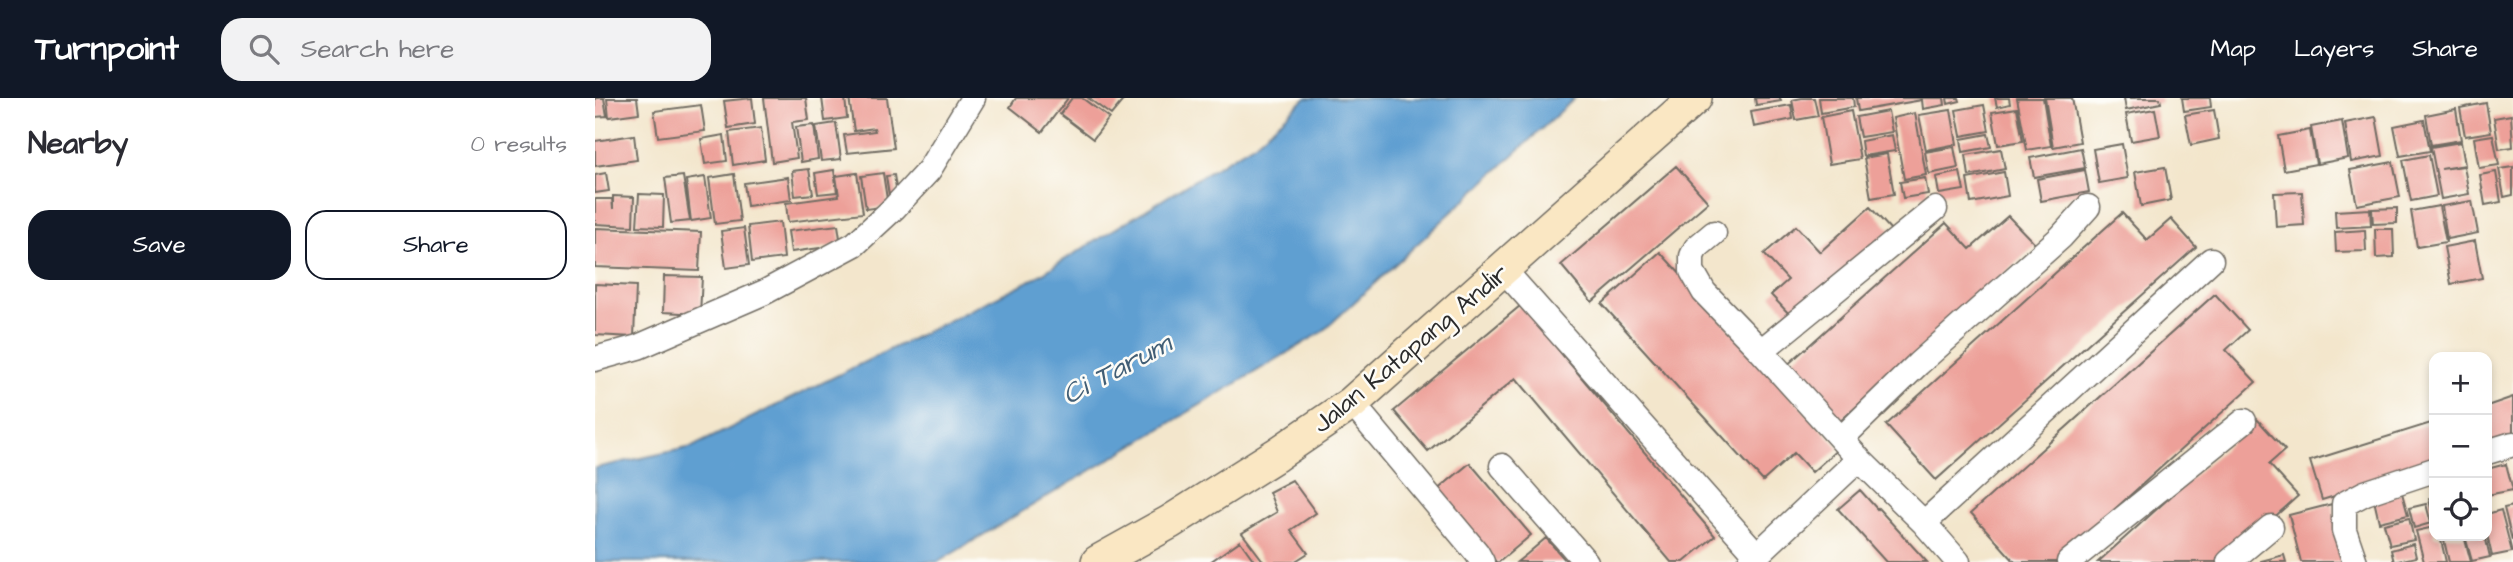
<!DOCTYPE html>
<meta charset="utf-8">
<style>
:root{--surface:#fff;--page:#f2f2f3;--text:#2b2b33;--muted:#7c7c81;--line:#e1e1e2;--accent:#111827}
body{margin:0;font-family:"Architects Daughter",sans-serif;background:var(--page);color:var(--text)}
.controls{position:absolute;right:21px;bottom:21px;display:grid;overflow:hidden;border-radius:14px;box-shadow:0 4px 10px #0003}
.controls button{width:63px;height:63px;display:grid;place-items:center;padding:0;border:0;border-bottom:2px solid var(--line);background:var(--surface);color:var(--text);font:35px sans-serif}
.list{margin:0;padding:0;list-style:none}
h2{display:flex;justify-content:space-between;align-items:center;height:91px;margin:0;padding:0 28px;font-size:30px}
h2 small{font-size:23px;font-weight:400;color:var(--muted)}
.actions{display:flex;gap:14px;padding:21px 28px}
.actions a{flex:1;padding:16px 0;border:2px solid var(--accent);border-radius:21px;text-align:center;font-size:24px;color:var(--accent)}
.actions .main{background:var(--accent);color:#fff}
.icon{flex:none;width:38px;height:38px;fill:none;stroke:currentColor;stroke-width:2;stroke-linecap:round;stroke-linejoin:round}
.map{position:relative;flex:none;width:1918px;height:464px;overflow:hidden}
header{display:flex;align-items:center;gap:42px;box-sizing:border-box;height:98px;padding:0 35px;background:var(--accent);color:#fff}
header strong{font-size:33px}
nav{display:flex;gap:38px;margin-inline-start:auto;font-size:24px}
.search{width:490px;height:63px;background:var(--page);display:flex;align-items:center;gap:18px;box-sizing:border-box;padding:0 24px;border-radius:21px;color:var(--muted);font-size:26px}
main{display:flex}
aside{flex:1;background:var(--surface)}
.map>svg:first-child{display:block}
.water{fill:#5e9fd1;stroke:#44657e;stroke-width:2}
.building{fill:#eda099}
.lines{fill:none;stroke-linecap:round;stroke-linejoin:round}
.street-casing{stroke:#716c63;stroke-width:27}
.secondary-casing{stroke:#716c63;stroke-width:36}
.street{stroke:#fff;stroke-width:24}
.secondary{stroke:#fae7c3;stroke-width:33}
.labels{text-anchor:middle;stroke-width:5;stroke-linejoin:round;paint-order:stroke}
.street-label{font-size:26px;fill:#2b2b2b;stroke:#fdfcf7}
.water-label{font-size:28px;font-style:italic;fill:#425f76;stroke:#fdfcf7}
</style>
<header>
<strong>Turnpoint</strong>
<div class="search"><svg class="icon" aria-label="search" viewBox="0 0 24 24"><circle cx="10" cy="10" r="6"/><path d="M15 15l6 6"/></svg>Search here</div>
<nav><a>Map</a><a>Layers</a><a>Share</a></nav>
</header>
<main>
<aside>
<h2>Nearby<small>0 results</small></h2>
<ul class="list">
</ul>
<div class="actions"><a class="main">Save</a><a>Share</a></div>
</aside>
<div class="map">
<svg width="1918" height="464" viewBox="0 0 1918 464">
<rect width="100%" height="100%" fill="#fdfcf7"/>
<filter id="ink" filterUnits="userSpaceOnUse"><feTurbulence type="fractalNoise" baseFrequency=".0143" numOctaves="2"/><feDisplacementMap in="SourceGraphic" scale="14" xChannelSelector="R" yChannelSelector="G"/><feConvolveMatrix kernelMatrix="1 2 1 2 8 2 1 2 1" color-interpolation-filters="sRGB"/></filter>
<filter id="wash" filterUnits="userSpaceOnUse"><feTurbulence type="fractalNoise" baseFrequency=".00686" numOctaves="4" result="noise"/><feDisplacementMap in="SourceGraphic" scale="28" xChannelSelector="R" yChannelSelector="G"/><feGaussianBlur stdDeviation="1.57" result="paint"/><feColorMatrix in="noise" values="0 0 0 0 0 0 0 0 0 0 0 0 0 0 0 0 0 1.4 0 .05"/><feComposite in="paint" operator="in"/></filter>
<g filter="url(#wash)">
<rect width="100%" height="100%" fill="#f3e6cc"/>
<path class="water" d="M711,0H980L727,234L343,464H0V370L97,349L438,181L660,45Z"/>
<g id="blocks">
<path class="building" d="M0,0H9L12,18L0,19Z
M12,0H42L44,15L14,19Z
M157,0L160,26L133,30L129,3Z
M169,0H211L214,22L197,24L202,60L177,64Z
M227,0H250L252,20L230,23Z
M254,0H292L299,50L252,55L249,37L280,33L279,30L259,33Z
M421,0H473L447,34L415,9Z
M477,0H487L514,20L498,41L465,16Z
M493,0H530L516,17Z
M1160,0H1185L1186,3L1161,7Z
M1207,0H1219L1223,18L1201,22L1197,2Z
M1224,0H1258L1259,9L1226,15Z
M1261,0H1349L1350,7L1328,11L1327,2L1263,13Z
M1352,0H1364L1365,3L1353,6Z
M1400,0H1414L1415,6L1402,9Z
M1422,0H1448L1456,48L1432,52Z
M1450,0H1477L1485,44L1458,49Z
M1529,0H1565L1566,5L1531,12Z
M1587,0H1615L1616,9L1589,13Z
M1891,5L1896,34L1870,38L1865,10Z
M106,7L110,33L63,39L59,13Z
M1196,7L1198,21L1159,29L1156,14Z
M1389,7L1394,33L1366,38L1361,12Z
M1422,10L1428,43L1403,47L1397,14Z
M1560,11L1565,38L1536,43L1531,16Z
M1861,11L1866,42L1836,47L1831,17Z
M1356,12L1362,46L1331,52L1324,17Z
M1619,12L1624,41L1596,47L1590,17Z
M1256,13L1265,61L1234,66L1226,19Z
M1293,13L1297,34L1265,39L1261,19Z
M1320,15L1331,77L1309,81L1298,20Z
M1916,17L1918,49L1904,51L1899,20Z
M1781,19L1788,58L1756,64L1750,25Z
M1829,22L1835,53L1805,58L1799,28Z
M1747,23L1753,60L1722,66L1716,29Z
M241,25L246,61L226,63L221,28Z
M219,27L223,61L206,64L201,29Z
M166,30L170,62L138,67L134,34Z
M1715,32L1721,66L1689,72L1683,38Z
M1393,36L1396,49L1368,54L1366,41Z
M39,37L42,62L0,68V43Z
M129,37L132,63L110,66L106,41Z
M1297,37L1300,53L1268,58L1266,43Z
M1898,37L1904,67L1884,70L1879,40Z
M1866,44L1870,67L1846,71L1869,68L1874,96L1846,101L1836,49Z
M1527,46L1533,80L1504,85L1498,51Z
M1359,49L1363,70L1334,76L1330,54Z
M1486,50L1490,70L1439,79L1435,60Z
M1406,51L1410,71L1374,78L1371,57Z
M1292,56L1299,96L1276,100L1269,60Z
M1834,57L1842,98L1816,103L1808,62Z
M1798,64L1805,99L1762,107L1755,72Z
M1081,68L1113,104L997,204L966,167Z
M1570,69L1576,102L1546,108L1540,74Z
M1918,69V97L1909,99L1904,71Z
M214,71L218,96L200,98L197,73Z
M239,72L242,94L223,96L220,75Z
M1490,72L1494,94L1446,103L1442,81Z
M1365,74L1369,92L1344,96L1341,79Z
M1409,74L1413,98L1376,105L1372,81Z
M1901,74L1906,104L1890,107L1885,77Z
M11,75L14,93L0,95V77Z
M262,75L268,115L193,124L191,105L244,98L241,78Z
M288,75L293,108L271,111L266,78Z
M139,76L145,123L120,126L114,80Z
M299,77L303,103L295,104L291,78Z
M88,78L95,123L76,125L70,80Z
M110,79L116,120L96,123L91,82Z
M193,79L196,102L152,108L149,85Z
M1330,80L1333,96L1308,100L1305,84Z
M1707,94L1709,127L1681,129L1679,95Z
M44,96L69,97L68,129L42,128Z
M18,98L39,99L38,128L0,126V101H17L18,111Z
M1877,103L1883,135L1852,141L1847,108Z
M1844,108L1851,144L1822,149L1816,113Z
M1275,109L1296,132L1198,220L1176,197L1193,182L1169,156L1201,128L1225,154Z
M1802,110V125L1778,126L1777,111Z
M1775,111L1776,128L1741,130L1740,113Z
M1527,115L1552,142L1576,121L1601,149L1341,382L1291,327Z
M1413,118L1441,147L1242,326L1190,269L1351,125L1375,151Z
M185,124L189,160L157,164L153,128Z
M243,127L246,147L196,154L193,133Z
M0,130L106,134L104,173L0,169Z
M149,130L154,167L131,170L126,133Z
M1780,131H1798L1799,159L1781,160Z
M1770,132L1771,153L1741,154L1740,134Z
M1880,143L1887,180L1856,186L1849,149Z
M1065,154L1244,350L1217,374L1199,355L1168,383L1007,206Z
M69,178L107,179L105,216L68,214Z
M0,186L41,188L39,239L0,237Z
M1620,196L1653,232L1631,252L1661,284L1461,464H1420L1376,415Z
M931,203L965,243L960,248L1120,438L1089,464H1076L921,280L833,353L799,313Z
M1918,299V342L1892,350V308Z
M1662,321L1690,352L1674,366L1703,398L1629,464H1503Z
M1839,324V367L1727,402L1715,363Z
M875,365L936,437L904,464H901L841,393Z
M1911,366L1918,392L1892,397V371Z
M697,382L721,415L696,432L713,455L699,464H669L647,435L682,414L674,394Z
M1265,392L1282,411L1283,410L1332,464H1291L1243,411Z
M1807,395L1813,417L1784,424L1779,402Z
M1839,399V420H1838L1834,401Z
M1737,406L1751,464H1706L1694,417Z
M1831,406L1836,425L1819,430L1814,410Z
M1918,408V442H1917L1909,410Z
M1906,412L1917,454L1897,458L1892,436V416Z
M1814,420L1819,442L1795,447L1789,426Z
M1839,429V438H1845L1851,464H1829L1821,433Z
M1848,438H1869L1876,464H1854Z
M1870,438H1890L1895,459L1877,463Z
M951,440L972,464H922L932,456Z
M645,443L660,464H615Z
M1818,446L1821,459L1799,464L1796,452Z
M1689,457L1691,464H1666V463Z"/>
</g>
</g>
<g filter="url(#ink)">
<use href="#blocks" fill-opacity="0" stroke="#716c63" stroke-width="2"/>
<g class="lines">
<g class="street-casing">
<path id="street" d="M1119,135L1101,150L1097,158V173L1109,194L1166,253L1264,361L1329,425L1363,464
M909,172L1162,457L1155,464
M1166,253L1340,111
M0,261L43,249L170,194L260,146L299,110L334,72L378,0
M757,305L882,455L887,464
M1246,341L1323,266L1466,139L1493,109
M1892,354L1918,346
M907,368L991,464
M1329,425L1616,162
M1162,457L1264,361
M1474,464L1649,323
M1634,464L1676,429
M1760,464L1749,432V406L1770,395L1839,372"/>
</g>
<g class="secondary-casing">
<path id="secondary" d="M503,464L575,424L681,357L757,305L1100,0"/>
</g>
<use href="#street" class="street"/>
<use href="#secondary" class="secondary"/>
</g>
</g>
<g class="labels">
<g class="street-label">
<text transform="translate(815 250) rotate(-40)" y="9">Jalan Katapang Andir</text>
</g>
<g class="water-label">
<text transform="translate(521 270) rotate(-28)" y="10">Ci Tarum</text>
</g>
</g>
</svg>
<div class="controls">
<button>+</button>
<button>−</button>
<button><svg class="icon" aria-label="locate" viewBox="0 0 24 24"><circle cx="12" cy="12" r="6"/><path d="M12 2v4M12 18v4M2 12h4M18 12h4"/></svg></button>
</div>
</div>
</main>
